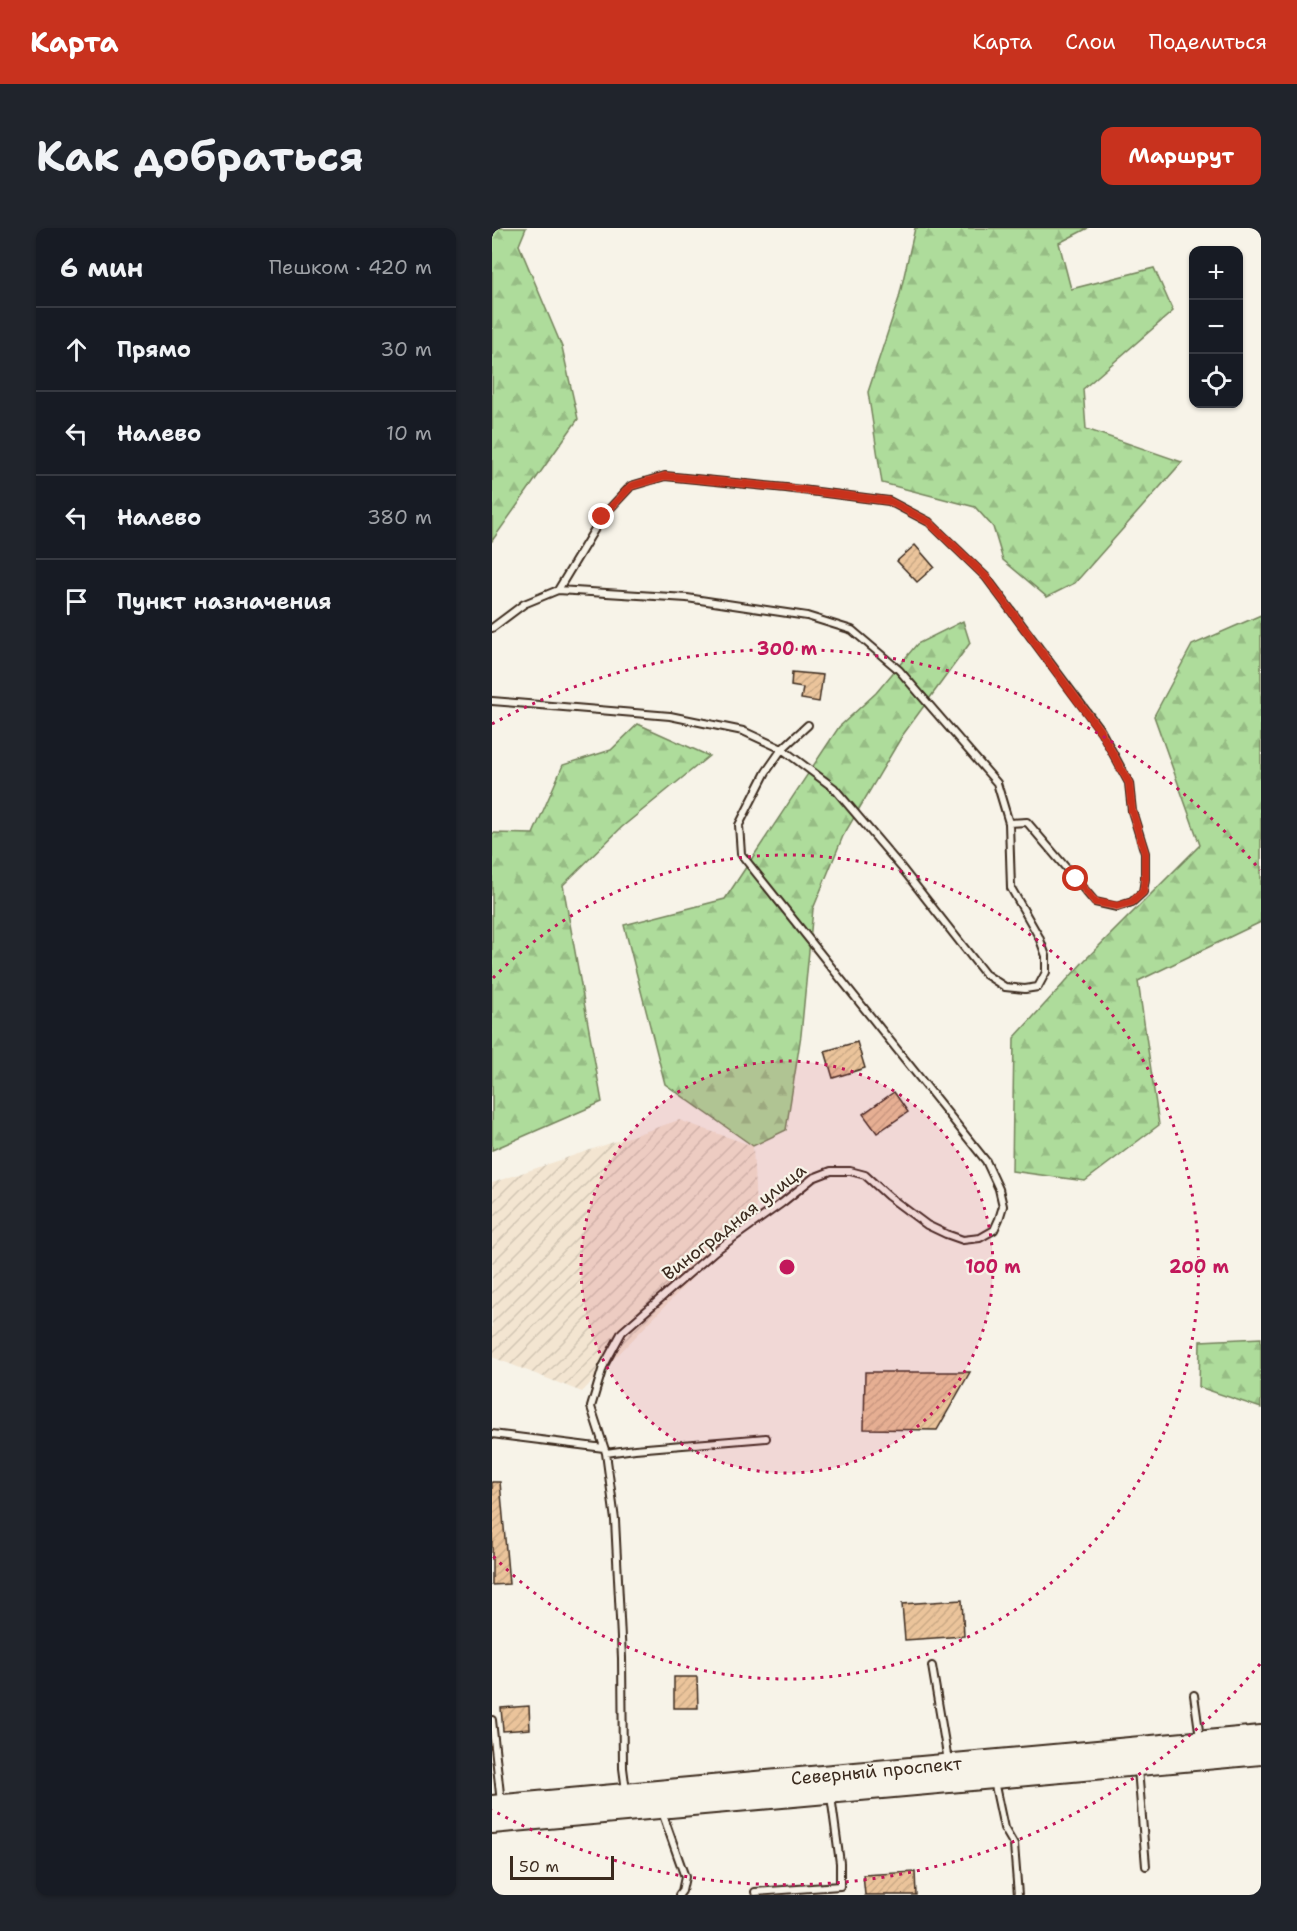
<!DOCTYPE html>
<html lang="ru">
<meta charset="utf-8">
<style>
:root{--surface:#171b24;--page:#20242c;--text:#f1f3f6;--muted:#9ea1a6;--line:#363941;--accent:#c8321e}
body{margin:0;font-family:"Shantell Sans",sans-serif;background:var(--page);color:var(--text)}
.controls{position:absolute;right:18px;top:18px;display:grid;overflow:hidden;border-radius:12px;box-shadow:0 2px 4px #0004}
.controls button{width:54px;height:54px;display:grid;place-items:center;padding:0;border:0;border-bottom:2px solid var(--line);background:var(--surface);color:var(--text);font:30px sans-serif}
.scale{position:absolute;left:18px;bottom:15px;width:104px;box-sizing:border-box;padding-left:6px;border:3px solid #3b2a1e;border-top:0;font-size:16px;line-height:21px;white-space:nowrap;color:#3b2a1e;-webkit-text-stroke:4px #f7f3e8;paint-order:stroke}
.stop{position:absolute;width:18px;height:18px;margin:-14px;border:4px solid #c8321e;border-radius:50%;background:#fff}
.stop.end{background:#c8321e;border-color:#fff;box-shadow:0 2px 6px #0008}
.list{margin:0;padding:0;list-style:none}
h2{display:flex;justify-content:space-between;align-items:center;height:78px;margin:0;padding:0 24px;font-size:26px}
h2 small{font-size:20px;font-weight:400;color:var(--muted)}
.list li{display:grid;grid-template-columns:39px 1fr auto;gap:18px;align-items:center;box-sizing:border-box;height:84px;padding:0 24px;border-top:2px solid var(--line)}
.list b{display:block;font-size:22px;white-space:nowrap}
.list em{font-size:20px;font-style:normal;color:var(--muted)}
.icon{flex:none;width:33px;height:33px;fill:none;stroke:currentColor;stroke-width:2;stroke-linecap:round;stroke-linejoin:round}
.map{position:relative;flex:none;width:769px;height:1667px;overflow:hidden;border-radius:12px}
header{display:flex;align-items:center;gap:36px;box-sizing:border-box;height:84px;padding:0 30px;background:var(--accent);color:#fff}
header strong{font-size:28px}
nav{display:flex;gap:33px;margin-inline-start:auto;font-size:21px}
.intro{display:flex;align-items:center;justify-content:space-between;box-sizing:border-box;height:144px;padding:0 36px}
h1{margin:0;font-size:42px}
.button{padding:15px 27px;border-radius:12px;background:var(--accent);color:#fff;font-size:21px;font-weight:700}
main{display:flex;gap:36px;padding:0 36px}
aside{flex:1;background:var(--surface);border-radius:12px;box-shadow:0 2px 4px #0004}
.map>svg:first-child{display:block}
.industrial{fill:url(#industrial-furrows)}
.forest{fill:url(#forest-firs);stroke:#74835c;stroke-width:1.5}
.building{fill:url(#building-hatch);stroke:#3b2a1e;stroke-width:1.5}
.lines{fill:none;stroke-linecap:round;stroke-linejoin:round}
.lane-casing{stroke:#3b2a1e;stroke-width:10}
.primary-casing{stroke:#3b2a1e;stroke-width:24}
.lane{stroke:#f7f3e8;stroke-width:6}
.primary{stroke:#f7f3e8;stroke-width:20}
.route{stroke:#c8321e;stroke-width:8}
.ring{fill:none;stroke:#c2185b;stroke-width:3;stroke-dasharray:3 6}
.labels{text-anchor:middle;stroke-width:4.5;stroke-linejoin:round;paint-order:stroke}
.street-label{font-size:18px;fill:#3b2a1e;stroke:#f7f3e8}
.centre{fill:#c2185b;stroke:#f7f3e8;stroke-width:3}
.ring-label{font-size:18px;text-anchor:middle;font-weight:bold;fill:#c2185b;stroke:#f7f3e8;stroke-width:4.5;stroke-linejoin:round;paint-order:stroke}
</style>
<header>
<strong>Карта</strong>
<nav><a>Карта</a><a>Слои</a><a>Поделиться</a></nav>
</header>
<div class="intro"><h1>Как добраться</h1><a class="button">Маршрут</a></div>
<main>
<aside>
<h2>6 мин<small>Пешком · 420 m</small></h2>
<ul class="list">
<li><svg class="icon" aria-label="ahead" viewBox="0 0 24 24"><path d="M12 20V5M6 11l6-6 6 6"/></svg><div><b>Прямо</b></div><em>30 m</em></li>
<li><svg class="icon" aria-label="left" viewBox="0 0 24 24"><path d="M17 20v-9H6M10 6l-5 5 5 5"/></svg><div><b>Налево</b></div><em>10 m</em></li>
<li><svg class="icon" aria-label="left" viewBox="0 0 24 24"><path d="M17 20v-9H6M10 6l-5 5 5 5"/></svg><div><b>Налево</b></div><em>380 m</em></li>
<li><svg class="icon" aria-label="arrive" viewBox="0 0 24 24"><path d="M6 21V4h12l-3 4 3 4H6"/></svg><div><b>Пункт назначения</b></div></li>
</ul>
</aside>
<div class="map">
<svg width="769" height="1667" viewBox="0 0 769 1667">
<defs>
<pattern id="industrial-furrows" width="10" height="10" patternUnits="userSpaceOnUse" patternTransform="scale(1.5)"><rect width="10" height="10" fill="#f3e5d1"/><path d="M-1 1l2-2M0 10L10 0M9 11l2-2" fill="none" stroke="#d1c5b3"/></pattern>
<pattern id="forest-firs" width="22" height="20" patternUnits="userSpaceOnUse" patternTransform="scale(1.5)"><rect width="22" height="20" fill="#aedc9b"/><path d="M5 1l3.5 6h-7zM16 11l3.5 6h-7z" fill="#97bd85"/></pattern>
<pattern id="building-hatch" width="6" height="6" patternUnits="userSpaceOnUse" patternTransform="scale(1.5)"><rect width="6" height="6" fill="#ebc49b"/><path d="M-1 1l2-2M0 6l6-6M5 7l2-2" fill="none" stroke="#caa985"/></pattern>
</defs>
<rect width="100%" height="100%" fill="#f7f3e8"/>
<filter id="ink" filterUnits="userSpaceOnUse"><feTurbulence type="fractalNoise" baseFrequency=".0167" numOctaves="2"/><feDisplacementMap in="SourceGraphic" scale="12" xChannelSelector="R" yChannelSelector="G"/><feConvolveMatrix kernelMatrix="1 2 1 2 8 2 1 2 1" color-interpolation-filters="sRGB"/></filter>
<g filter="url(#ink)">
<path class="industrial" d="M187,892L261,918L264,984L90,1164L0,1129V955Z"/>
<path class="forest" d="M0,0H34L27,17L70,119L86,191L0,313Z
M423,0H596L567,15L579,61L662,40L681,83L591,161L594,201L690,234L583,355L555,369L511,332L501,299L483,279L390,255L376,164L407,70Z
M769,387V694L646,753L667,897L593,953L520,943L522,810L593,732L708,617L662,488L700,417Z
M471,393L478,415L410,508L351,608L321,681L309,807L294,902L261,918L173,856L132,697L233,671L347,499L384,465L425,416Z
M146,496L217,528L130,599L71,657L110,874L0,922V605L41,606L71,537L119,522Z
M769,1110V1180L707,1159L708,1113Z"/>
<path class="building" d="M423,317L442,339L425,354L405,333Z
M300,444L331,447L327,474L309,471L311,460L299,458Z
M365,814L373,840L341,850L333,823Z
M402,864L416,884L385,905L371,886Z
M373,1144H478L445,1202L372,1201Z
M0,1254H8L17,1356L0,1357Z
M470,1372L472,1408L413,1412L410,1376Z
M182,1449H205L206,1480H182Z
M37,1478L38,1501L11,1503L9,1480Z
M423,1644L424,1667H373L371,1647Z"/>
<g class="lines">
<g class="lane-casing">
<path id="lane" d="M66,362L110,289L139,258L173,248L294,260L397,273L437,294L494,349L609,503L637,555L640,583L653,625V651L651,664L640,674L625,679L603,674L535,594L517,595
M0,400L32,376L66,362L195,370L315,388L360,402L407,442L505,555L517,595L519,660L547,709L554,728V744L546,759L533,761L513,759L493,746L409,639L342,560L290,521L316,497
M0,473L178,488L251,503L290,521L274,544L247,597L249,626L494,933L507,961L511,978L507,991L502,1002L488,1010L471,1012L454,1006L435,997L396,968L373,947L358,943H339L321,950L290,975L223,1023L130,1104L111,1139L99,1179L114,1225L123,1292L130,1430L131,1540L134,1563
M0,1206L112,1220
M114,1225L143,1221L274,1210
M440,1438L456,1533
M702,1467L708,1510
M0,1492L9,1575
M646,1541L654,1638
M502,1553L512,1600L522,1617L526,1667
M170,1584L193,1649L190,1663L187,1667
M263,1664L348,1658V1635L339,1568"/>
</g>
<g class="primary-casing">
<g id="primary">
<path id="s1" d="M0,1578L769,1508"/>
<path d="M0,1595L769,1526"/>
</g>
</g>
<use href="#lane" class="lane"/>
<use href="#primary" class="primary"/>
</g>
</g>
<g class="lines" filter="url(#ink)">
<path class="route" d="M110,289L139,258L173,248L294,260L397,273L437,294L494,349L609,504L637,555L640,583L653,625V651L651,664L640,674L625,678L603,674L584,651"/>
</g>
<circle cx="295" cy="1039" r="206" fill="#c2185b" fill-opacity=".12"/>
<g class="ring">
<circle cx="295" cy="1039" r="206"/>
<path d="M1 750A412 412 0 1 1 1 1328"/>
<path d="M768 1436A618 618 0 0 1 0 1582M0 496A618 618 0 0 1 768 642"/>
</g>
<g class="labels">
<g class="street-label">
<text transform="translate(242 994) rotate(-38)" y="6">Виноградная улица</text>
<text dy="6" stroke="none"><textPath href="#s1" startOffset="386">Северный проспект</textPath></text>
</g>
</g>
<circle cx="295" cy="1039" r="9" class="centre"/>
<g class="ring-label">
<text x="295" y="427">300 m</text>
<text x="501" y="1045">100 m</text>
<text x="707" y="1045">200 m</text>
</g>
</svg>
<div class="controls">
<button>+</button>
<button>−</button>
<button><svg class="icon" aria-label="locate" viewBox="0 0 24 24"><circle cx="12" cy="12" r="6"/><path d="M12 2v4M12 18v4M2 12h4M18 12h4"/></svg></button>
</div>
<div class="scale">50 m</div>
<div class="stop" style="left:584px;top:651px"></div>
<div class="stop end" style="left:110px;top:289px"></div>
</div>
</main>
